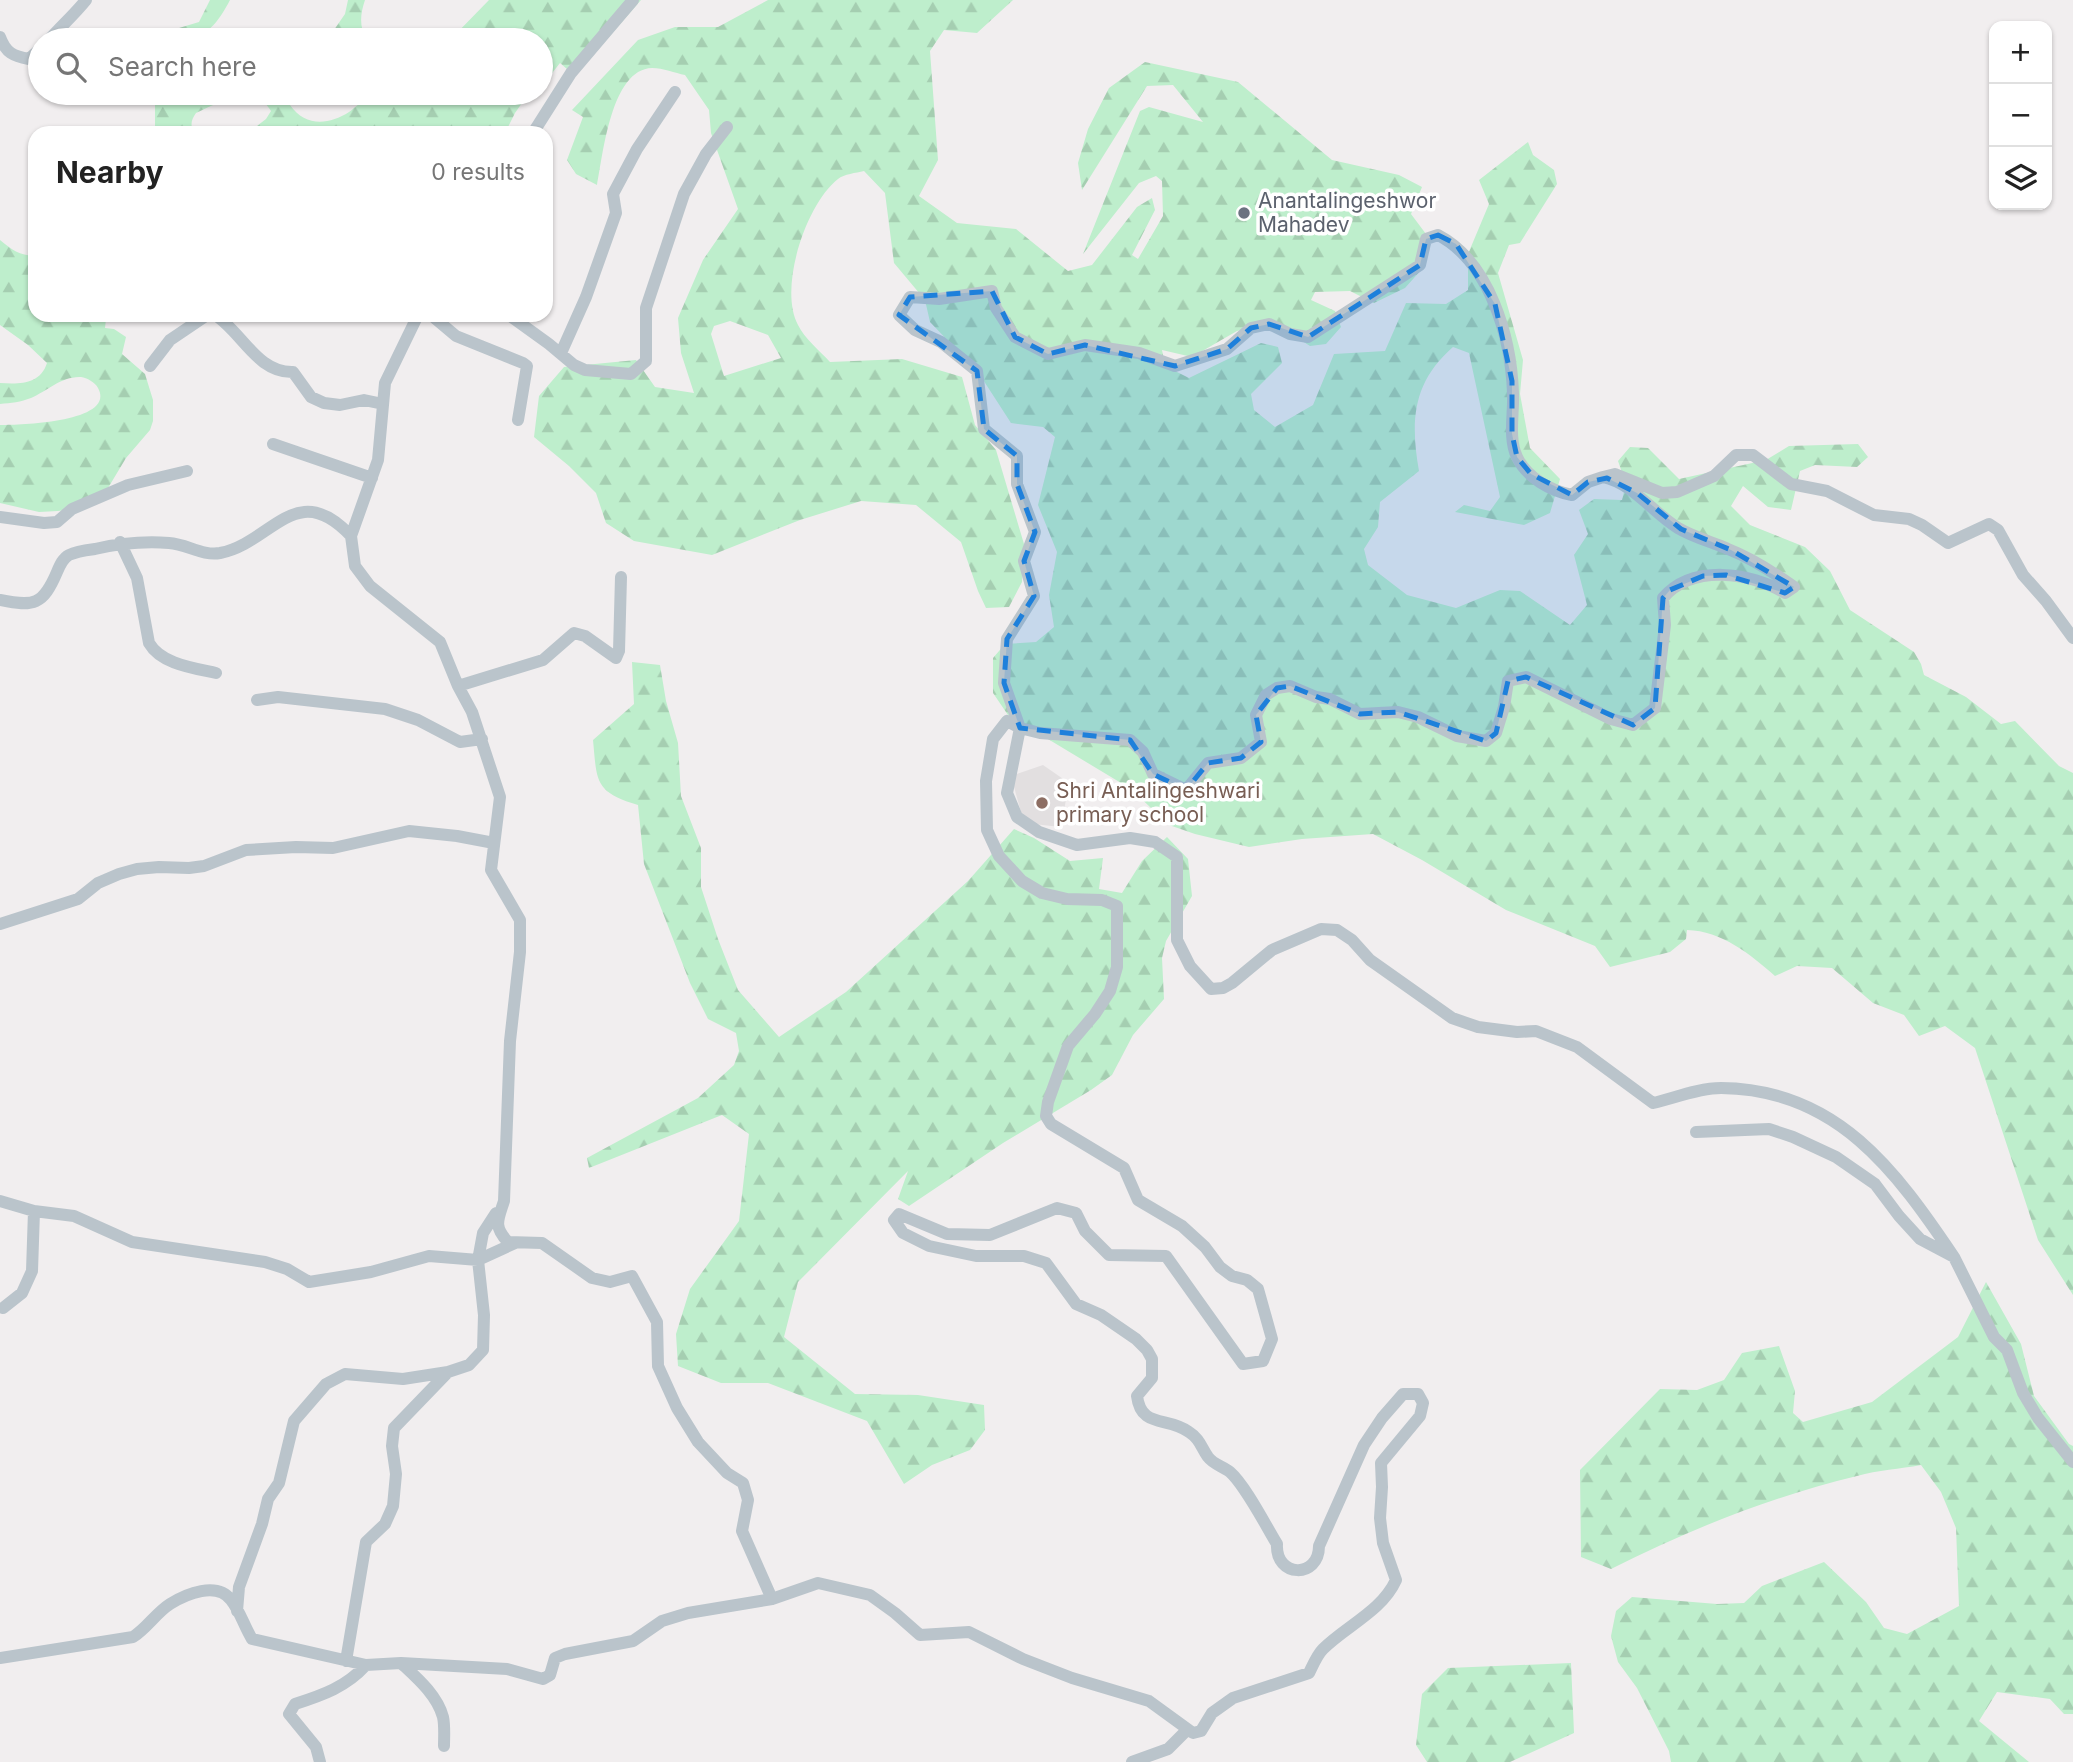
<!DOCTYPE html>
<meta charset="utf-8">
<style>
:root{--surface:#fff;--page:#f2f2f2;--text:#222;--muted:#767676;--line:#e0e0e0}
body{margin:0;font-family:Inter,sans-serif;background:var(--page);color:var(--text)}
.controls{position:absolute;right:21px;top:21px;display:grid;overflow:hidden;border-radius:14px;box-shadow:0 2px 5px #0004}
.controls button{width:63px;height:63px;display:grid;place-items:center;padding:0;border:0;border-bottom:2px solid var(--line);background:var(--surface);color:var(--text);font:35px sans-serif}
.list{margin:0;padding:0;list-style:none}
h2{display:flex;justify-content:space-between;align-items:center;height:91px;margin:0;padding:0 28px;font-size:30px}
h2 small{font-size:23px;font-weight:400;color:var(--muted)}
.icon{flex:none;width:38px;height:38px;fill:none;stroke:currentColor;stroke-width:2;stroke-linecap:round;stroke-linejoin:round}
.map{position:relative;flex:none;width:2073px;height:1762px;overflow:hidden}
.search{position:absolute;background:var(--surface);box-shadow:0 2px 5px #0004;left:28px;top:28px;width:525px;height:77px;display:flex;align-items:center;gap:18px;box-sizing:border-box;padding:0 24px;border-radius:38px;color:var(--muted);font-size:26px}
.panel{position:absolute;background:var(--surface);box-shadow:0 2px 5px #0004;left:28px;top:126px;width:525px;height:196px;border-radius:21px}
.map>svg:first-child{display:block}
.education{fill:#e2dfe0}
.forest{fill:url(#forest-firs);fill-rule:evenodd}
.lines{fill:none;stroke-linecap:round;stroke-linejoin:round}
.street{stroke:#bac4cb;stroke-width:12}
.marked{fill:#1e80db;fill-opacity:0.2;stroke:#1e80db;stroke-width:5;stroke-dasharray:14 9;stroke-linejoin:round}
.worship-dot{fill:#6b7280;stroke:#fff;stroke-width:2.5}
.education-dot{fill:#8d6e63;stroke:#fff;stroke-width:2.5}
.labels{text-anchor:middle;stroke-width:7;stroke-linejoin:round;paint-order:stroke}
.worship-label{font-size:21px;fill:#5b616d;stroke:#fff;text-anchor:start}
.education-label{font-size:21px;fill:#785e54;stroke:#fff;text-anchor:start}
</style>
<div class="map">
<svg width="2073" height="1762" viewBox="0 0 2073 1762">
<defs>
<pattern id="forest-firs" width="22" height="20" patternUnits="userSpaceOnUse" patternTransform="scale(1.75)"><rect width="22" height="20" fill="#beeecc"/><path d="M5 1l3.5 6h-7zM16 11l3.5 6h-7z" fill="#a5ceb1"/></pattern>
</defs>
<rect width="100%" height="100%" fill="#f1eeef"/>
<path class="education" d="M1043,765L1069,783L1061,827L1024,823L1011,776Z"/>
<path class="forest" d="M210,0H230C209,40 196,40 154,40L159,34L199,22Z
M348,0H365C360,15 359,27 367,40H327L345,14Z
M489,0H641L575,76L560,63L542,86L541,40H450Z
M768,0H1013L977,33L944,30L930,51L938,160L919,196L957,223L1016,229L1068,271L1092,265L1137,207L1152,198L1155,210L1132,255L1138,259L1163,216L1162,181L1156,176L1139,183L1083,254L1140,111L1149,107L1203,122L1173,85L1147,86L1082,190L1078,163L1088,129L1109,88L1145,62L1238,82L1332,160L1399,175L1422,187L1411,214L1426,234L1422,269L1405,288L1374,303L1350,291L1315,292L1311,300L1335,311L1341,327L1326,344L1310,346L1274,323L1237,331L1192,357L1162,350L1165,366L1189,378L1261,343L1278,347L1282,363L1251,394L1254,410L1275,427L1313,405L1334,354L1385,351L1406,303L1446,304L1468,290V254L1489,204L1479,180L1528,142L1533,155L1554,170L1557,184L1520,243L1509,245L1498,273L1523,360L1520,394L1530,448L1560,479L1550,513L1524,525L1455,512L1464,505L1490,511L1500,497L1469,353L1453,347C1413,382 1410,420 1419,471L1380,502L1378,527L1364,549L1368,565L1407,595L1456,608L1500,590L1520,591L1570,625L1587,605L1574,555L1588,534L1579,510L1594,499L1622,500L1626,484L1618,461L1630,447L1648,448L1679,479L1766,460L1789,446L1858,444L1868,457L1857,467L1815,465L1800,471L1791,510L1768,507L1743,486L1731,506L1750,525L1805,547L1830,571L1850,610L1914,652L1921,664L1924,675L1966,697L2001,724L2015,721L2059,766L2073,773V1295L2038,1240L1975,1048L1945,1026L1919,1036L1904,1015L1873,1003L1832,968L1797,966L1775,976C1750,954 1722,931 1687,930L1686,939L1670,952L1610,967L1595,946L1506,910L1422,860L1373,834L1302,839L1249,847L1195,834L1169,825L1131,789L1008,715L993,693V658L1005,644L1036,642L1054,627L1049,595L1057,552L1038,505L1055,437L1043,427L1011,423L978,372L930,322L925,300L894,263L885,193L864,171C856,173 844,174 838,179C806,204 778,288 798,325C804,338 820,351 830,362L902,359L962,377L975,425L996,450L1024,544L1022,582L1009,607L986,608L978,591L961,542L916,505L861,501L800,520L712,555L634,541L606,523L596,493L569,466L534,437L539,396L564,367L636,360L655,387L694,393L681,353L678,318L703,260L738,209L711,133L709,110L685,75C675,73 663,68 652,68C611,69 603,155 597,185L576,174L567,160L583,117L572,110L638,40L675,27H718ZM730,321L768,335L781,358L724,376L711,334L714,326Z
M155,93H295L290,105C305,127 329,125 349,112C355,108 360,101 368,100C382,98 397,111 408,93H529L515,113L505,133H248L266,119L271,111C253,81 221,102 196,113C191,120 190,125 194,133H155Z
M0,240C12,250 19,255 35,256V315H109L106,319L105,328L114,329L126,337L122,354L145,374L153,400V421L150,430L126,458L108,488L66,510L58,511L39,512L0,503V425C16,425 117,423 98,388C95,382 87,378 81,377C62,376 47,391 31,398C21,402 11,403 0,404V383C19,384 40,385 47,363L28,345L0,325Z
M632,662L660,665L666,701L678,743L681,796L701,848V887L718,939L738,990L779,1037L846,992L968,881L1014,829L1034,838L1070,861L1103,858L1099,889L1122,893L1142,861L1167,837L1188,859L1192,896L1166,941L1162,958L1164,999L1133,1035L1112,1075L1091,1090L1003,1143L909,1206L898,1199L908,1171L798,1282L784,1337L855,1394L918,1395L984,1405L985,1430L970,1450L932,1465L904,1484L867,1421L768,1383H721L678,1366L676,1334L690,1289L739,1221L749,1134L722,1115L589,1168L587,1158L698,1098L734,1065L739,1051L736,1033L708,1019L690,983L644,864L638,805C594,792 597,781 593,740L634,704Z
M1986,1282L2021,1344L2034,1396L2069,1444L2073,1446V1714H2064L2050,1699L1997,1692L1979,1721L2029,1762H1671L1669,1751L1637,1688L1618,1662L1611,1636L1616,1611L1632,1597L1717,1604L1744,1603L1762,1586L1824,1562L1866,1602L1884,1628L1907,1634L1959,1606L1956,1528L1941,1492L1921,1465C1900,1469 1878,1470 1857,1476C1771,1497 1690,1529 1611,1569L1581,1557L1580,1470L1660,1389L1697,1390L1724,1380L1742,1353L1779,1346L1795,1391L1793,1413L1803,1422L1872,1402L1958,1337Z
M1571,1663L1574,1733L1510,1762H1427L1416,1745L1422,1694L1448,1668Z"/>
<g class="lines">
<path class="street" d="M0,37C6,53 13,56 29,59L40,49
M49,40C61,26 74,15 86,0
M533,133L571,73L633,0
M215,315C242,332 257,373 293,372L311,397L324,403L340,405L364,400L383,404
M418,315L385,383L378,460L351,536L355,566L370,586L440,642L458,686L472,712L500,797L491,870L520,920V952L510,1041L504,1201C498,1220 493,1226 508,1242L542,1243L592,1278L610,1282L632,1276L657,1322L658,1366L677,1408L698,1442L727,1473L743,1483L748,1500L742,1531L772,1599
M431,315L456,336L523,363L527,366L518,420
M509,315L549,344L574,365L585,370L631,374L646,361V308L684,194L706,154L727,127
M561,353L586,297L616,213L613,194L637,149L675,92
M150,366L170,340L207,315
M273,444L372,478
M1603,477L1588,482L1572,495C1551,491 1527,478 1517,457C1508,438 1514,413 1513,393C1511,338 1490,262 1438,235L1426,239L1420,265L1308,337L1290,334L1269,324L1251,328L1227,349L1175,366L1139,353L1085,345L1048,354L1015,337L996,308L992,291L939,299L910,297L899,315L915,330L941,342L977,371L984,429L1017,456V484L1035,532L1024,561L1034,596L1007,639L1004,683L1020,728L1040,733L1130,740L1143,752L1153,774L1186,790L1208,763L1241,758L1261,742L1256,715L1266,695L1277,688L1290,686L1316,697L1330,699L1360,714L1398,712L1418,717L1457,736L1486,741L1496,733L1504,707L1508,681L1526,677L1611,719L1633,725L1655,708L1665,625L1663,598C1692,564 1751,572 1785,593L1794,587C1773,572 1751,558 1728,549C1712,542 1693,537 1678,528C1652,512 1634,484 1603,477L1615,474L1662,493L1677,492L1714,476L1736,455H1753L1791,484L1827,491L1874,515L1909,519L1922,525L1948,543L1989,524L1998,530L2023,575L2046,601L2073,638
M0,517L44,523L57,522L72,509L128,485L187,471
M120,542L137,578L149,643C161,664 193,668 216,673
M0,600C34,607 43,605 57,572C60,565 63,558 69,555C77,551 87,550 95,549C121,543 142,541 169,543C187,544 202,556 220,553C272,543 296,477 351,536
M458,686L543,660L574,633L585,636L616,658L619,651L621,577
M257,700L278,697L385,709L418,720L460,742L482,739
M0,924L78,899L98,883L119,874L137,869L159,867L189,868L204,866L246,850L296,847L333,848L409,831L457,836L494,843
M0,1201L34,1211L74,1216L132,1242L265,1262L287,1269L309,1282L371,1272L429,1256L478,1260L515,1243
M1954,1257L1994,1337L2007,1350L2023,1393L2038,1418L2073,1462
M3,1308L22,1293L32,1271L34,1211
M237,1611L239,1587L262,1524L268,1499L279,1483L294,1421L326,1384L345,1374L403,1379L448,1372L469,1365L483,1350L484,1315L478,1260L483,1233L496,1213
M0,1658L133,1637C147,1628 156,1613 170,1604C186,1594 217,1581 231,1600C240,1611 244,1626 252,1639L366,1665L401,1663L507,1669L543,1679L550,1675L555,1658L565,1654L633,1641L662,1621L688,1613L772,1599L818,1583L870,1595L895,1613L920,1635L969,1632L1023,1659L1072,1678L1149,1701L1193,1733L1201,1731L1212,1713L1233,1698L1309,1673C1313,1665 1317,1655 1323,1649C1346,1626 1382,1611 1396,1580L1383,1543L1380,1518L1382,1487L1381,1463L1420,1416L1423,1403L1418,1394H1403L1382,1418L1364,1445L1319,1546C1319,1579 1275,1578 1277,1544C1266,1526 1245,1485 1230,1472C1223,1466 1214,1465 1208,1457C1201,1447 1200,1439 1189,1432C1168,1416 1141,1429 1137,1396L1152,1378V1359L1147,1350L1136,1339L1101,1315L1076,1304L1046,1263L1024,1256H976L929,1246L903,1233L894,1220L899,1214L947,1234L990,1235L1057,1208L1076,1213L1085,1231L1109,1255L1166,1256L1243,1364L1263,1361L1272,1339L1258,1289L1247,1280L1232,1276L1220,1267L1205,1247L1182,1226L1138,1200L1124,1168L1051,1124L1046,1116L1048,1102L1068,1046L1095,1014L1110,991L1117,967V906L1102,900L1067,899L1042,893L1022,881L999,856L987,830L986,781L993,739L1007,721L1020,728L1007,793L1017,817L1039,832L1077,845L1130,838L1155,842L1177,857V940L1190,966L1211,989L1223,988L1232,983L1272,950L1321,929L1337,930L1352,940L1370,960L1452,1018L1478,1027L1517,1032L1536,1031L1577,1047L1653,1103C1674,1098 1699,1088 1721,1088C1837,1089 1896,1171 1954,1257L1920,1239L1899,1216L1875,1184L1836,1157L1793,1137L1769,1129L1696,1132
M346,1661L366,1542L385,1524L393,1506L396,1474L392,1446L394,1428L448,1372
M401,1663C417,1678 437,1695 443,1717C445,1726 444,1737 444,1746
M320,1762L316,1747L289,1714L295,1704C323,1695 346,1687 366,1665
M1132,1762L1168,1749L1186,1731"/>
</g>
<path class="marked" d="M1438,235L1456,244L1495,304L1512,381V434L1517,457L1531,474L1572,495L1588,482L1607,478L1637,493L1681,529L1731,550L1794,587L1785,593L1726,575L1703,576L1670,590L1663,598L1655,708L1633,725L1526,677L1508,681L1496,733L1486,741L1398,712L1360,714L1290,686L1277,688L1256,715L1261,742L1241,758L1208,763L1186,790L1153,774L1130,740L1020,728L1004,683L1007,639L1034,596L1024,561L1035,532L1017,484V456L984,429L977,371L899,315L910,297L992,291L1015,337L1048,354L1085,345L1175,366L1227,349L1251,328L1269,324L1308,337L1420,265L1426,239Z"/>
<circle class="worship-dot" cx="1244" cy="213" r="7"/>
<circle class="education-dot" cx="1042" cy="803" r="7"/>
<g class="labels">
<g class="worship-label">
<text x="1258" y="208">Anantalingeshwor<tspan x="1258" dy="24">Mahadev</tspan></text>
</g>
<g class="education-label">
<text x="1056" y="798">Shri Antalingeshwari<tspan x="1056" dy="24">primary school</tspan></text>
</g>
</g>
</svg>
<div class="controls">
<button>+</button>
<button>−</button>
<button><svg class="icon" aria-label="layers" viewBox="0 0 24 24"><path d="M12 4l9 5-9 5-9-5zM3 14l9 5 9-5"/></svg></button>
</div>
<div class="search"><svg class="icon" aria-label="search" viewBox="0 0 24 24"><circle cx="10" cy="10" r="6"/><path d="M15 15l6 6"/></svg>Search here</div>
<section class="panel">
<h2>Nearby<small>0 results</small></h2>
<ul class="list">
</ul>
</section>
</div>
